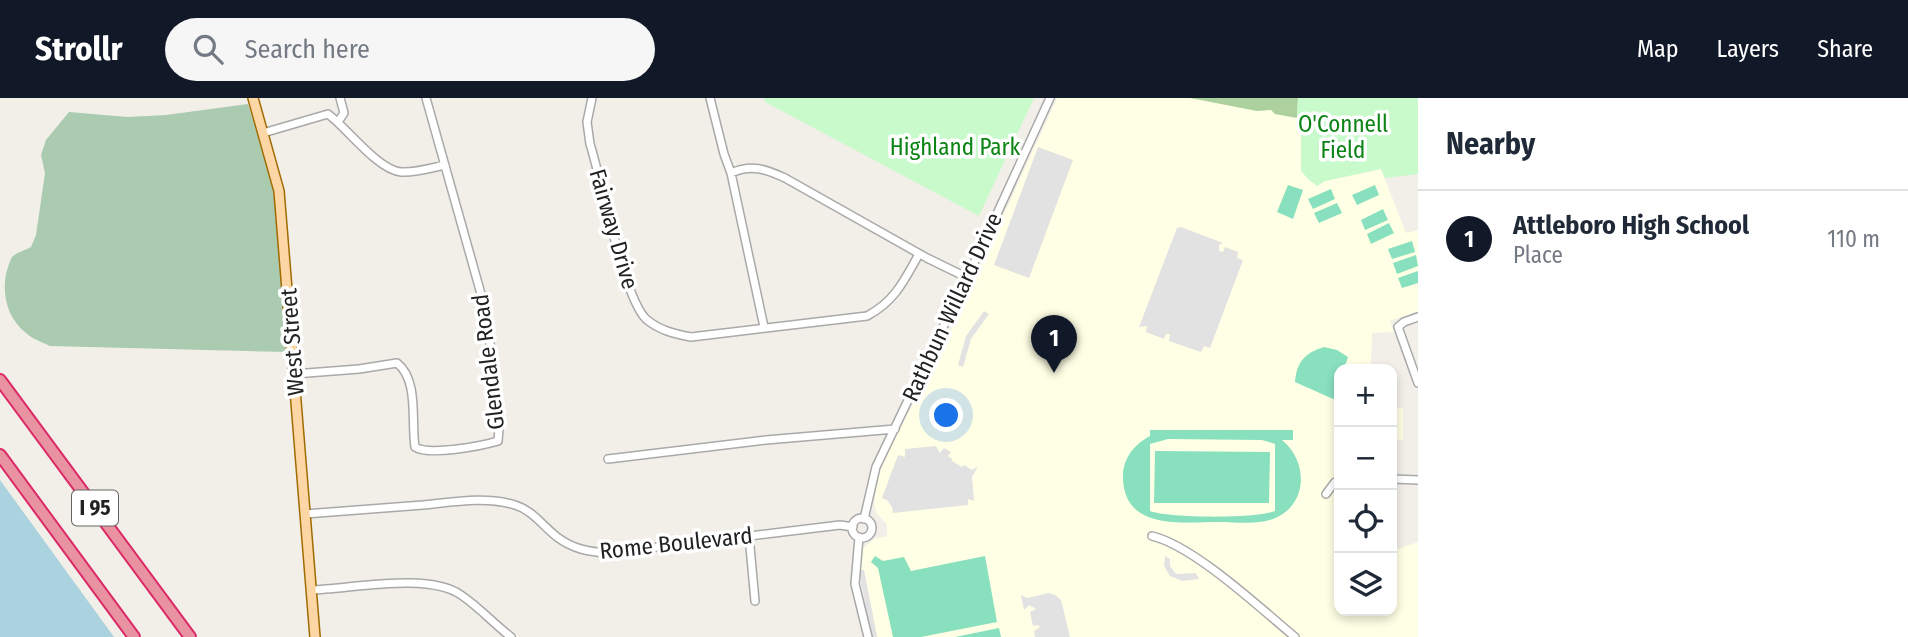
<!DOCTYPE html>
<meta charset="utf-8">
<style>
:root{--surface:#fff;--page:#f6f6f7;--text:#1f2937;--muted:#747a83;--line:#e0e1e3;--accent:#111827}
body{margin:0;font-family:"Fira Sans Condensed",sans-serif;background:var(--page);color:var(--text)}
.controls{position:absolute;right:21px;bottom:21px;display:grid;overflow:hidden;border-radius:14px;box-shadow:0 4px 10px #0003}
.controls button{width:63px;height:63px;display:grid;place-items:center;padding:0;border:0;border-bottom:2px solid var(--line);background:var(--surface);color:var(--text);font:35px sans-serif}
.you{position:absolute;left:947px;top:318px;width:24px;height:24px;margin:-18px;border:5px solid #fff;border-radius:50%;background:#1a73e8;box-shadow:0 0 0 10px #1a73e833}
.badge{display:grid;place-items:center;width:46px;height:46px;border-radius:50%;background:var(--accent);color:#fff;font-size:23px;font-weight:700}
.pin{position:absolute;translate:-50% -58px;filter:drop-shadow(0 2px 4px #0008)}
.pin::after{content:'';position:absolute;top:37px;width:24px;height:21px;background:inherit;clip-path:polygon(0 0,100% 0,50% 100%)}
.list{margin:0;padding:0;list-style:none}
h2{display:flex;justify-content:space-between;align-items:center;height:91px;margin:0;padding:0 28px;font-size:30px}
h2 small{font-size:23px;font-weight:400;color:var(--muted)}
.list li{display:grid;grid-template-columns:46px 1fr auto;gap:21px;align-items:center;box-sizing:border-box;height:98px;padding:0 28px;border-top:2px solid var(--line)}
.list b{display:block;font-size:26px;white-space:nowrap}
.list p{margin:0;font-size:23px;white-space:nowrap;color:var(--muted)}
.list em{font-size:23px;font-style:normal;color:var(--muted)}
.icon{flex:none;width:38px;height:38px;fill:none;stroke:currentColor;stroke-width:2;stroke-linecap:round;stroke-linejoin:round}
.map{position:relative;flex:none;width:1418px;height:539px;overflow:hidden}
header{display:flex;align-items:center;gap:42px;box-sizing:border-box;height:98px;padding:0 35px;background:var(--accent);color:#fff}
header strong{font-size:33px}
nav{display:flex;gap:38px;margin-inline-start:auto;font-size:24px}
.search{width:490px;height:63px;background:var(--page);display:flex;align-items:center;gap:18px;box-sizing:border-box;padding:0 24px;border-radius:38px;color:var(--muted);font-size:26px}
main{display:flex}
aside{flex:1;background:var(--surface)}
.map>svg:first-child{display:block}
.education{fill:#ffffe5}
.forest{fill:#add19e}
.cemetery{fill:#aacbaf}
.park{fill:#c8facc}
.pitch{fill:#88e0be;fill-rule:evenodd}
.parking{fill:#e2e2e2}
.water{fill:#aad3df}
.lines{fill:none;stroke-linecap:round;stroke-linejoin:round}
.minor-casing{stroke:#a9a9a9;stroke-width:10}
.major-casing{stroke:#a06b00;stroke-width:12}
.highway-casing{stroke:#dc2a67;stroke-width:14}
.minor{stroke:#fff;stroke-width:7}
.major{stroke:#fcd6a4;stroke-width:9}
.highway{stroke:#e892a2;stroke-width:10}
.labels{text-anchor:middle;stroke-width:7;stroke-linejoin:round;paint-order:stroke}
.shield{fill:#fff;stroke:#646464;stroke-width:2}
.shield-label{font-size:21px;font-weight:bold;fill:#222}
.park-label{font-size:23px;fill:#0c8416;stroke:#fff}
.street-label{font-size:23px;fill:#222;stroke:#fff}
</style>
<header>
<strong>Strollr</strong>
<div class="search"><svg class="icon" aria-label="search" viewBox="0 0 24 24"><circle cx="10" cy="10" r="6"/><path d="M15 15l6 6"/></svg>Search here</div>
<nav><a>Map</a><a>Layers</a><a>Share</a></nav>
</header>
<main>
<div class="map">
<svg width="1418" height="539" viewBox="0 0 1418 539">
<rect width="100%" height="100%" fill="#f2efe9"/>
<path class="education" d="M1057,0H1303L1302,43L1318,87L1325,83L1381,71L1406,135L1418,132V213L1390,223L1394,234L1372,235L1371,266L1377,267V271H1339V513H1392V453L1418,444V539H877L864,472H859L862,452L874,441L887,438V426L877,416L874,407L879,372L953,227Z
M1392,310H1403V342L1392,343Z"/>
<path class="forest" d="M1190,0H1298L1297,20L1275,16L1271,12L1257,13Z"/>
<path class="cemetery" d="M248,6L273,86L287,254L50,248C42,244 32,241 26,235C2,216 0,183 12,159C17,154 26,152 31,149L36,137L45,75L41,57L46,42L69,14L128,19L166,17Z"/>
<path class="park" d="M764,0H1034L979,118L765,4Z
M1298,0H1418V76L1385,80L1381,71L1325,83L1317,88L1308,81L1301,73V22L1297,20Z"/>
<path class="pitch" d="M1288,87L1303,92L1293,121L1277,114Z
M1375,87L1379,97L1357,107L1352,97Z
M1331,91L1335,101L1313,111L1308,101Z
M1337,105L1342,115L1319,125L1314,115Z
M1383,111L1388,122L1365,132L1361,122Z
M1389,125L1394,135L1371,146L1367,136Z
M1412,143L1415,154L1392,161L1388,151Z
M1416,157L1418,168L1397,176L1393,165Z
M1418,173V185L1402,190L1398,180Z
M1324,249L1337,252L1348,259L1344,271H1339L1336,299L1333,301L1295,284C1297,263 1305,255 1324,249Z
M1150,332H1293V342H1282C1309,364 1308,408 1273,421C1257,427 1236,424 1219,424C1184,424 1125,433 1123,381C1122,362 1133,347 1150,338ZM1168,341L1262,342L1275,346V413C1257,421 1167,420 1150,413V346Z
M1155,353L1270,354L1269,405H1154Z
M875,458L883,463L904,459L911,473L985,458L997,524L921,539H893L878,470L871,464Z
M999,530L1001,539H955Z"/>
<path class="parking" d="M1038,49L1073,62L1029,180L994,167Z
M1181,129L1223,145L1219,147V153L1223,154L1225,149L1238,154L1237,160L1243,162L1210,250L1204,248L1201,254L1169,243L1170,236H1166L1164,241L1146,234L1147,228L1139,229L1175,135L1177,130Z
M984,213L989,216L971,241L963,269L958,267L966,238Z
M936,348L940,355L944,350L951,354L948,358L952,361V363L962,369L964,367L972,372L978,368L972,379L974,403L968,401V407L893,415L892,409L887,402L882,400L898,357L905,359V351Z
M1165,458L1170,461V468L1176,476L1196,475L1199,481L1182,483L1170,478L1164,468Z
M859,472H864L877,539H872L863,504L865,503Z
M1049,495L1055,497L1061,502L1070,539H1035L1034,533L1040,529L1038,527L1033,528L1030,514L1036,511L1029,507L1024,512L1021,497L1027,500Z"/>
<path class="water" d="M0,382L114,539H0Z"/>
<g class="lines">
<g class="minor-casing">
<path id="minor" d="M592,0L587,24L590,46C602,83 623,198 646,221C659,232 674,236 691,239L867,218C895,203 904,183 919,156
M710,0L724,56L731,75L764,229
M338,24L344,15L340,0
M263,35L328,16C347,30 378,72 401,74C415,75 431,70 445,67
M731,75C752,66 765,71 785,80L927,160L968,180
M1418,219L1404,224L1398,229L1418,285
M294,276L359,271L397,265C419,282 411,323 415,349C429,358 481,348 498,343L499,331L490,245L483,203L426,0
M608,361L766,342L895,331
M1392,381L1418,382
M1326,396L1335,384L1339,383
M305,416C344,413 384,410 423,407C453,404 486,398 515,407C532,412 543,428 557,439C573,451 589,454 608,455L840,427L853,429
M852 430a10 10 0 1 1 20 0a10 10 0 1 1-20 0Z
M864,421L876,369L985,142L1050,0
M749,438L755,503
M1152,438C1194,448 1260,510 1295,539
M859,439L855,486L868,539
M311,492C351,491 428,474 461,497C479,509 494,526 511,539"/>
</g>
<g class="major-casing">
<path id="major" d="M253,0L279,93L315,539"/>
</g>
<g class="highway-casing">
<path id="highway" d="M0,282L190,539
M0,357L134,539"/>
</g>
<use href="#minor" class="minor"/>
<use href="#major" class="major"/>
<use href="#highway" class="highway"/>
</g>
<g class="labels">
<rect class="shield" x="72" y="392.5" width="46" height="35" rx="5"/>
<g class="shield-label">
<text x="95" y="417">I 95</text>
</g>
<g class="park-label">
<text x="1343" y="34">O'Connell<tspan x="1343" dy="26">Field</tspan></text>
<text x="955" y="57">Highland Park</text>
</g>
<g class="street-label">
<text transform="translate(614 131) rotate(74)" y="8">Fairway Drive</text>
<text transform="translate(952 209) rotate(-65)" y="8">Rathbun Willard Drive</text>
<text transform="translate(292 244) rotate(-94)" y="8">West Street</text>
<text transform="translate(488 264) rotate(-97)" y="8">Glendale Road</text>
<text transform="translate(676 445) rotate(-6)" y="8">Rome Boulevard</text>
</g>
</g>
</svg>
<div class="controls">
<button>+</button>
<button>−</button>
<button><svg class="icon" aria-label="locate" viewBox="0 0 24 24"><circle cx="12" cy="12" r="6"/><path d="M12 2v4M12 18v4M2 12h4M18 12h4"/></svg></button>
<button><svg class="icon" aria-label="layers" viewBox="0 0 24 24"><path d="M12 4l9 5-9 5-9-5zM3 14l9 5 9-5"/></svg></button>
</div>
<div class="you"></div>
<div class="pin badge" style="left:1054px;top:275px">1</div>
</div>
<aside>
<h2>Nearby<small></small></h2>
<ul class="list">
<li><span class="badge">1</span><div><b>Attleboro High School</b><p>Place</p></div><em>110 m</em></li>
</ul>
</aside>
</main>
